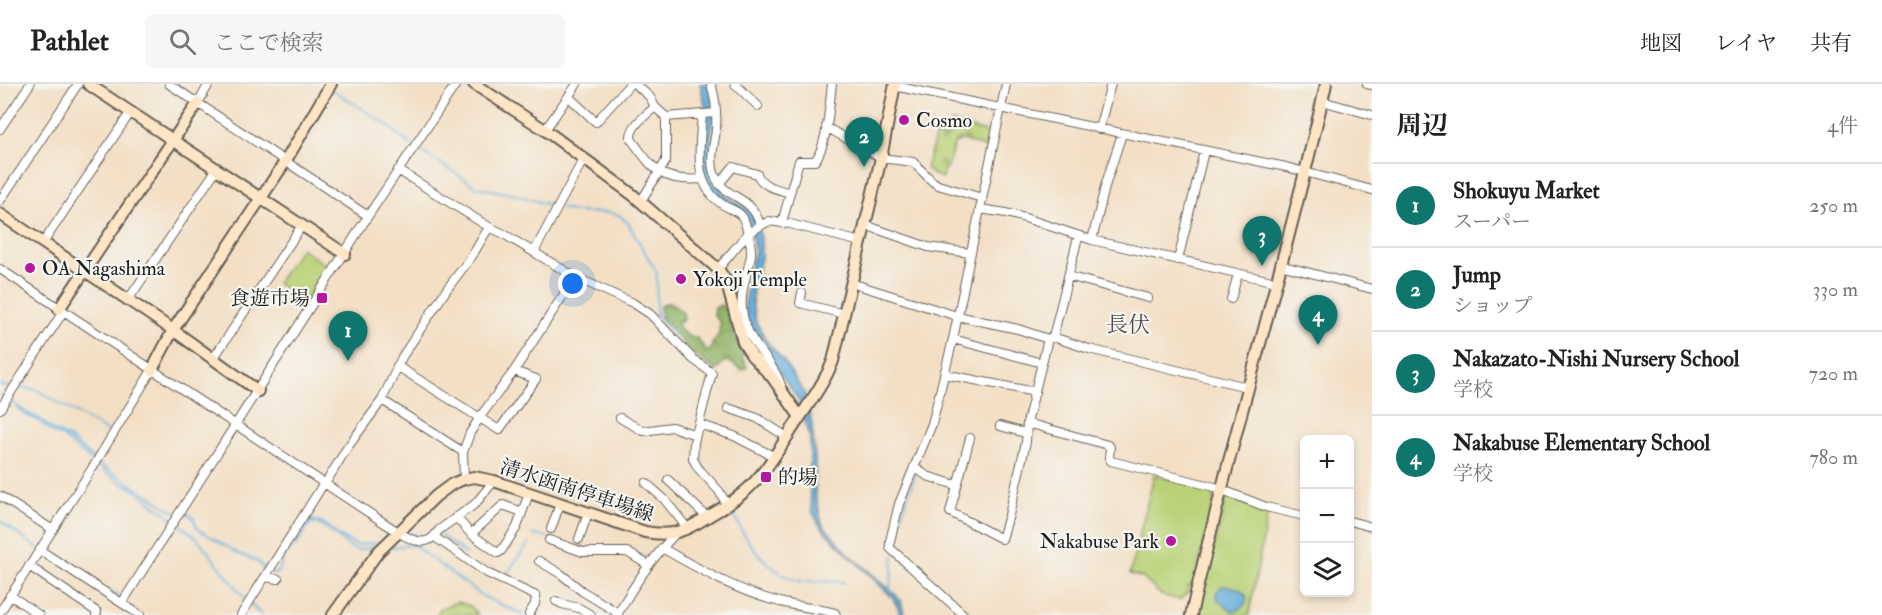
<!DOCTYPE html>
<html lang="ja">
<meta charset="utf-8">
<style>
:root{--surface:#fff;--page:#f6f6f6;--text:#222;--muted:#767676;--line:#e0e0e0;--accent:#0f766e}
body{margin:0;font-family:"IM FELL Double Pica","Noto Serif JP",serif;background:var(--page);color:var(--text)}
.controls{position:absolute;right:18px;bottom:18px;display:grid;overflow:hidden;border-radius:9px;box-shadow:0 3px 9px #0003}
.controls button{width:54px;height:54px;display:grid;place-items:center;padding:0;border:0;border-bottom:2px solid var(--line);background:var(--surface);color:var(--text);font:30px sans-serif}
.you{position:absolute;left:573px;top:200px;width:21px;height:21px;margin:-15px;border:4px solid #fff;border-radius:50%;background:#1a73e8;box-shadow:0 0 0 9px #1a73e833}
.badge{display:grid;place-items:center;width:39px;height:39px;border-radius:50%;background:var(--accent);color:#fff;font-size:20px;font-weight:700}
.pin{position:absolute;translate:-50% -50px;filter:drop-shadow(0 2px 3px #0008)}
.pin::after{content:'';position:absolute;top:32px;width:21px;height:18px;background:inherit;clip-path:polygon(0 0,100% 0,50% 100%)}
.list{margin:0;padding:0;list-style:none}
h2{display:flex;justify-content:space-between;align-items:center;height:78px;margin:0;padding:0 24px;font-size:26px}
h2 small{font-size:20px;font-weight:400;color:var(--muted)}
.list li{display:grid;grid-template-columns:39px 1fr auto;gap:18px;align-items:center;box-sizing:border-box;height:84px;padding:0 24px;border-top:2px solid var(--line)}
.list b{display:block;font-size:22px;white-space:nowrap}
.list p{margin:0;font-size:20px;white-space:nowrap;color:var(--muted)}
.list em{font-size:20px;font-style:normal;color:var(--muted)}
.icon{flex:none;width:33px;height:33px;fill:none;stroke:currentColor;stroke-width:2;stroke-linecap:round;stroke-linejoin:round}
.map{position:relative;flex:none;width:1372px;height:531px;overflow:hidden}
header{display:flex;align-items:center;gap:36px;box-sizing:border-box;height:84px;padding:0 30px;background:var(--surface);border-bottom:2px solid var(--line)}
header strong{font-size:28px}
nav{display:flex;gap:33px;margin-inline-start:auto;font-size:21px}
.search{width:420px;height:54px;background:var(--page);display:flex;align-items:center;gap:15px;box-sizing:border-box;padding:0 21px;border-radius:9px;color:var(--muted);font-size:22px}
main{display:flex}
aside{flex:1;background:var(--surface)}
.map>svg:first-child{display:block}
.forest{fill:url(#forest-crowns);stroke:#576842;stroke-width:1.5}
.cemetery{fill:url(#cemetery-stones);stroke:#6a7749;stroke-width:1.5}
.green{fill:#b9d276;stroke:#6a7749;stroke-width:1.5}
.water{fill:#65aedc;stroke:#40657c;stroke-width:1.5}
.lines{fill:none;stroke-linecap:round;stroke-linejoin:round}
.stream{stroke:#65aedc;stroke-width:2}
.street-casing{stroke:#676057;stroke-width:10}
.secondary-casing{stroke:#676057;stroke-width:14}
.street{stroke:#fff;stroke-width:8}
.secondary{stroke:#fde5c5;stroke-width:10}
.poi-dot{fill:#b5179e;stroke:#f6f6f2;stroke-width:2}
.labels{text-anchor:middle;stroke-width:4.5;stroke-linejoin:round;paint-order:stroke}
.poi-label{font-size:20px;fill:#1c1c1c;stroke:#f6f6f2;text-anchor:start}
.street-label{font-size:20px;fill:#1c1c1c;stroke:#f6f6f2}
.quarter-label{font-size:22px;fill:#5b474f;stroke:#f6f6f2}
</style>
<header>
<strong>Pathlet</strong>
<div class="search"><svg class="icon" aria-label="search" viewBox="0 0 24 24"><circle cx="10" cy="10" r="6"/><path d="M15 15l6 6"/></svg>ここで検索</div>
<nav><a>地図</a><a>レイヤ</a><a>共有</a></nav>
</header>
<main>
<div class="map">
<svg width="1372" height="531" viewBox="0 0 1372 531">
<defs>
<pattern id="forest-crowns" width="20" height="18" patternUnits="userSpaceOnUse" patternTransform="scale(1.5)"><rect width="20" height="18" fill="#92b467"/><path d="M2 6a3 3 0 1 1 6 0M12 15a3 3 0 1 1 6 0" fill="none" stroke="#769254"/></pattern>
<pattern id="cemetery-stones" width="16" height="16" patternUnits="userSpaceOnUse" patternTransform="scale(1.5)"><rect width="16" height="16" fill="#b9d276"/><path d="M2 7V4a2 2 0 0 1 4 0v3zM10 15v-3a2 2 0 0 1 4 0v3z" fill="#9eb466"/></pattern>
</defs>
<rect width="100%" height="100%" fill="#f6f6f2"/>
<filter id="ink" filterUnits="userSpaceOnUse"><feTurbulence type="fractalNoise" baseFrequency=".0167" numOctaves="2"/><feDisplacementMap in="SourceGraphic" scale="12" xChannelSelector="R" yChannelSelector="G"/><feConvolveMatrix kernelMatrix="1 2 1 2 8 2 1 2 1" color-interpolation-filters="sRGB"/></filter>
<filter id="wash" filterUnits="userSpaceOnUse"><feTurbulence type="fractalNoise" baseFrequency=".008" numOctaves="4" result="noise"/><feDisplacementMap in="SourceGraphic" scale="24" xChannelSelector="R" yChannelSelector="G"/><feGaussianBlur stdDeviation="1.35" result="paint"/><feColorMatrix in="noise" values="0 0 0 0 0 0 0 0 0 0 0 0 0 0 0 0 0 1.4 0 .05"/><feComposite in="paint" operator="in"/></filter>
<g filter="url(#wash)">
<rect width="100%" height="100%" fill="#f3dfc4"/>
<path class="forest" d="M666,219H671L683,229L684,236L678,239V243C682,248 690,255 697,254L707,268L712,264V260L719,250L720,238L714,232L715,224L721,221L727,227L735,252L744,268L742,273L747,283L743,286L727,277L724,278L717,286H715L690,267L661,234L660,222Z"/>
<path class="cemetery" d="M951,38L989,49L990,53L986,64L960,55L958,59L955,58L947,84H944L942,94L932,90L926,84L936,51L947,54Z"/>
<path class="green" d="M301,164L330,184L306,220L277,199Z
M1154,391L1212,405L1211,410L1215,412L1194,502L1204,503L1226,415L1227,414L1268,428L1249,531H1198L1204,505L1189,502L1187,509L1180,516L1161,511L1143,494L1130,490Z
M457,518L470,522L478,531H436L441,524Z"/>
<path class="water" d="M700,0H708L712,20L713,31L710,67L722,108L735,118L751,126L761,153V174L753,205L752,219L756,238L768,259L783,276L805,310L812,340L815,374V409L822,440L849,470L894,509L901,517L904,531H900L898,524L892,513L827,450L819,440L812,427L810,412V352L798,315L754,251L747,235L745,223L748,190L755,168L748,134L742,126L720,115L712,106L704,89L702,69L706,25Z
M1222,502C1232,502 1243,504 1247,514C1245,523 1240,527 1232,527L1218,516L1216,509Z"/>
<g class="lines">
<path class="stream" d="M333,6L384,39L411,61
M416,64L477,103L516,111L556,123
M561,124L574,128L612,129L619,131L628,139L657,189L656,230L677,253
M0,301L12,303
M18,303L37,306L108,348
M0,310L27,329L40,335L53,346L69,354L102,382L173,427H176
M18,324L24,330L41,338L53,349L63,353L93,378
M698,376L709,391
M97,382L123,400L133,404L197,454L246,516
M731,422C735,431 738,440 743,449C755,469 776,492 800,497L845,498
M182,427L193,433L198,445L239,470L257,477L265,486
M0,437L37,464
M407,449L425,453L431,448H434
M440,451L466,470
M533,451L547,453
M295,460L304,442L310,437L313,436L325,440L337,451L356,461L380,459
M390,463L416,461L418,465L484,513L524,531
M894,463L898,441L916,389
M581,464L628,465L643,473
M270,488L276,490C281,485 280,480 284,473C288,466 296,463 300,456C306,449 304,442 314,438L327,444L351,464L358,466L376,463
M504,493L529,459
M107,505L122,513
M890,506L894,472
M250,519L261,531"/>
</g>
</g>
<g filter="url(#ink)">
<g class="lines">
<g class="street-casing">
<path id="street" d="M169,0L368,132
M635,0L650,13L655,23L666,33L716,29
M711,0C716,15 717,30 716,46C714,61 709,77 715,92C725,116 752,110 760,141
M735,0L758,22
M1367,0L1372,1
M894,2L1286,83L1372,106
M569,13L596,38L630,0
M1322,17L1372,31
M198,19L209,0
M655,23C645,32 630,42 631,55C654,86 660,98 702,95
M702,30C700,64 691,102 725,122C734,127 742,128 745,139C748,149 752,160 751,171C748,189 740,205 742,225C746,261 770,270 781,301
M826,43L881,74L913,78L932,97L938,101L982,114
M0,45L30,0
M1099,45L1111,0
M545,46L577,0
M398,86L489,143L502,149L575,193L633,219L650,230L693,275L712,289L694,358L693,375L698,384L719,407L727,421
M719,100L733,83L757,90C762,103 778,105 790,109L782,139
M790,109L799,77H815C828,59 829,22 832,0
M0,117L78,0
M641,117L666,77V33
M980,125L1006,129L1025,134L1092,156L1276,198
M865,141L928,163L970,169
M1092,156L1106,99L1122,50
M43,159L130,29
M534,168L584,74
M1178,176L1204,67
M1280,181L1372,205
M0,185L398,448C408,454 423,463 433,453L436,454L487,489L536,512L535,520L529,530
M718,185L748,149L769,137L790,140L861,158
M1068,192L1148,214
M851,199L957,232L1018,245L1048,255
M802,209L800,219L844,230
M1231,215L1238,190
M128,216L216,86
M1053,253L1089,265L1247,303
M953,255L1042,279
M213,275L301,143
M397,282L499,346L536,295L514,287
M944,290L1035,308
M382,316L463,368
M728,324L757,334L787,353
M0,325L63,228
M620,334L643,347L672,343L696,351
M1027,339L1108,361L1110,363L1109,374L1111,377L1215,403L1266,423L1304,432
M699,340L734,352L773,372
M1000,342L1025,349
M970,354L950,428L1002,455L1009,431L1026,358L1027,339L1048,255L1053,253L1078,153
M914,383L927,392L956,401
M464,395L463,368L470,349L480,333L514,287L575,193
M668,396L707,433
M646,399L664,415L688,445
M325,400L347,364L382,316L402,273L447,205L472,172L489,143
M0,412L53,446
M522,428L503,421L471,450L498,469L501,467L517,443L529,409
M456,433L471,450
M1350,437L1372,443
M551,445L560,420
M433,453L439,446L475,420L494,397
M579,455L588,429
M549,456L583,468H627L648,481
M662,464C699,485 738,508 780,518C798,523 817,524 835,529L836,531
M40,466L140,531
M539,477L561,490L582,507L618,529
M29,482L97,528L96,531
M265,493L278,495
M10,511L39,531
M556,517L562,520L579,524L591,531
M122,519L368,132L456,0
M0,528L93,383L152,286
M241,531L324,399
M617,531C634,501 651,475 675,450
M964,531L890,464V457L899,420L932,340L953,255L1006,0"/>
</g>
<g class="secondary-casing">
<path id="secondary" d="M88,0L345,170
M474,0L545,46L633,111L718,185L726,197L743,258L752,272L772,293L800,333
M0,130L173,246L258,307
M59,225L198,19
M152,286L173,246L285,78L331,0
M333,531L378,468L436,412L452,400L464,395L474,393L494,397L645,448C674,453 685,447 709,432C721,425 732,418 743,409C765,391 782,360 798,336C811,317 824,299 833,277L881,74L895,0
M1191,531C1231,353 1286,178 1326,0"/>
</g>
<use href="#street" class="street"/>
<use href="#secondary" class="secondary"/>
</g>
</g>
<g class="poi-dot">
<circle cx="904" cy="36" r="6"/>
<circle cx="30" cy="184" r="6"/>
<circle cx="681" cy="195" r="6"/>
<rect x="316" y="208" width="12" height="12" rx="3"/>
<rect x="760" y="387" width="12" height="12" rx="3"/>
<circle cx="1171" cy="457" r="6"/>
</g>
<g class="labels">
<g class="poi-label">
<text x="916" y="43">Cosmo</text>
<text x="42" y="191">OA Nagashima</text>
<text x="693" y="202">Yokoji Temple</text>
<text x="310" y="221" text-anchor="end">食遊市場</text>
<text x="778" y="400">的場</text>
<text x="1159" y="464" text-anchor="end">Nakabuse Park</text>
</g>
<g class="street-label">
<text transform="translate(577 406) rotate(18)" y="7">清水函南停車場線</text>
</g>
<g class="quarter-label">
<text x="1128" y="248">長伏</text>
</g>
</g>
</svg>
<div class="controls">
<button>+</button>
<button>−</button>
<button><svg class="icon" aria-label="layers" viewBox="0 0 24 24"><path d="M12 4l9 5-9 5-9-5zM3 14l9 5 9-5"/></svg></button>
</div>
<div class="you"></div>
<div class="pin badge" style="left:348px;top:277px">1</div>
<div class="pin badge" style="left:864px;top:83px">2</div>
<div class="pin badge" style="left:1262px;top:182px">3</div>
<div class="pin badge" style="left:1318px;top:261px">4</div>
</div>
<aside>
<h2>周辺<small>4件</small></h2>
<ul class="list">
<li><span class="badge">1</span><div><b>Shokuyu Market</b><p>スーパー</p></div><em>250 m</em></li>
<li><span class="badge">2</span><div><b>Jump</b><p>ショップ</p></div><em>330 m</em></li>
<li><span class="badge">3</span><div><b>Nakazato-Nishi Nursery School</b><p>学校</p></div><em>720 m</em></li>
<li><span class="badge">4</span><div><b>Nakabuse Elementary School</b><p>学校</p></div><em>780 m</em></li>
</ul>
</aside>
</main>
